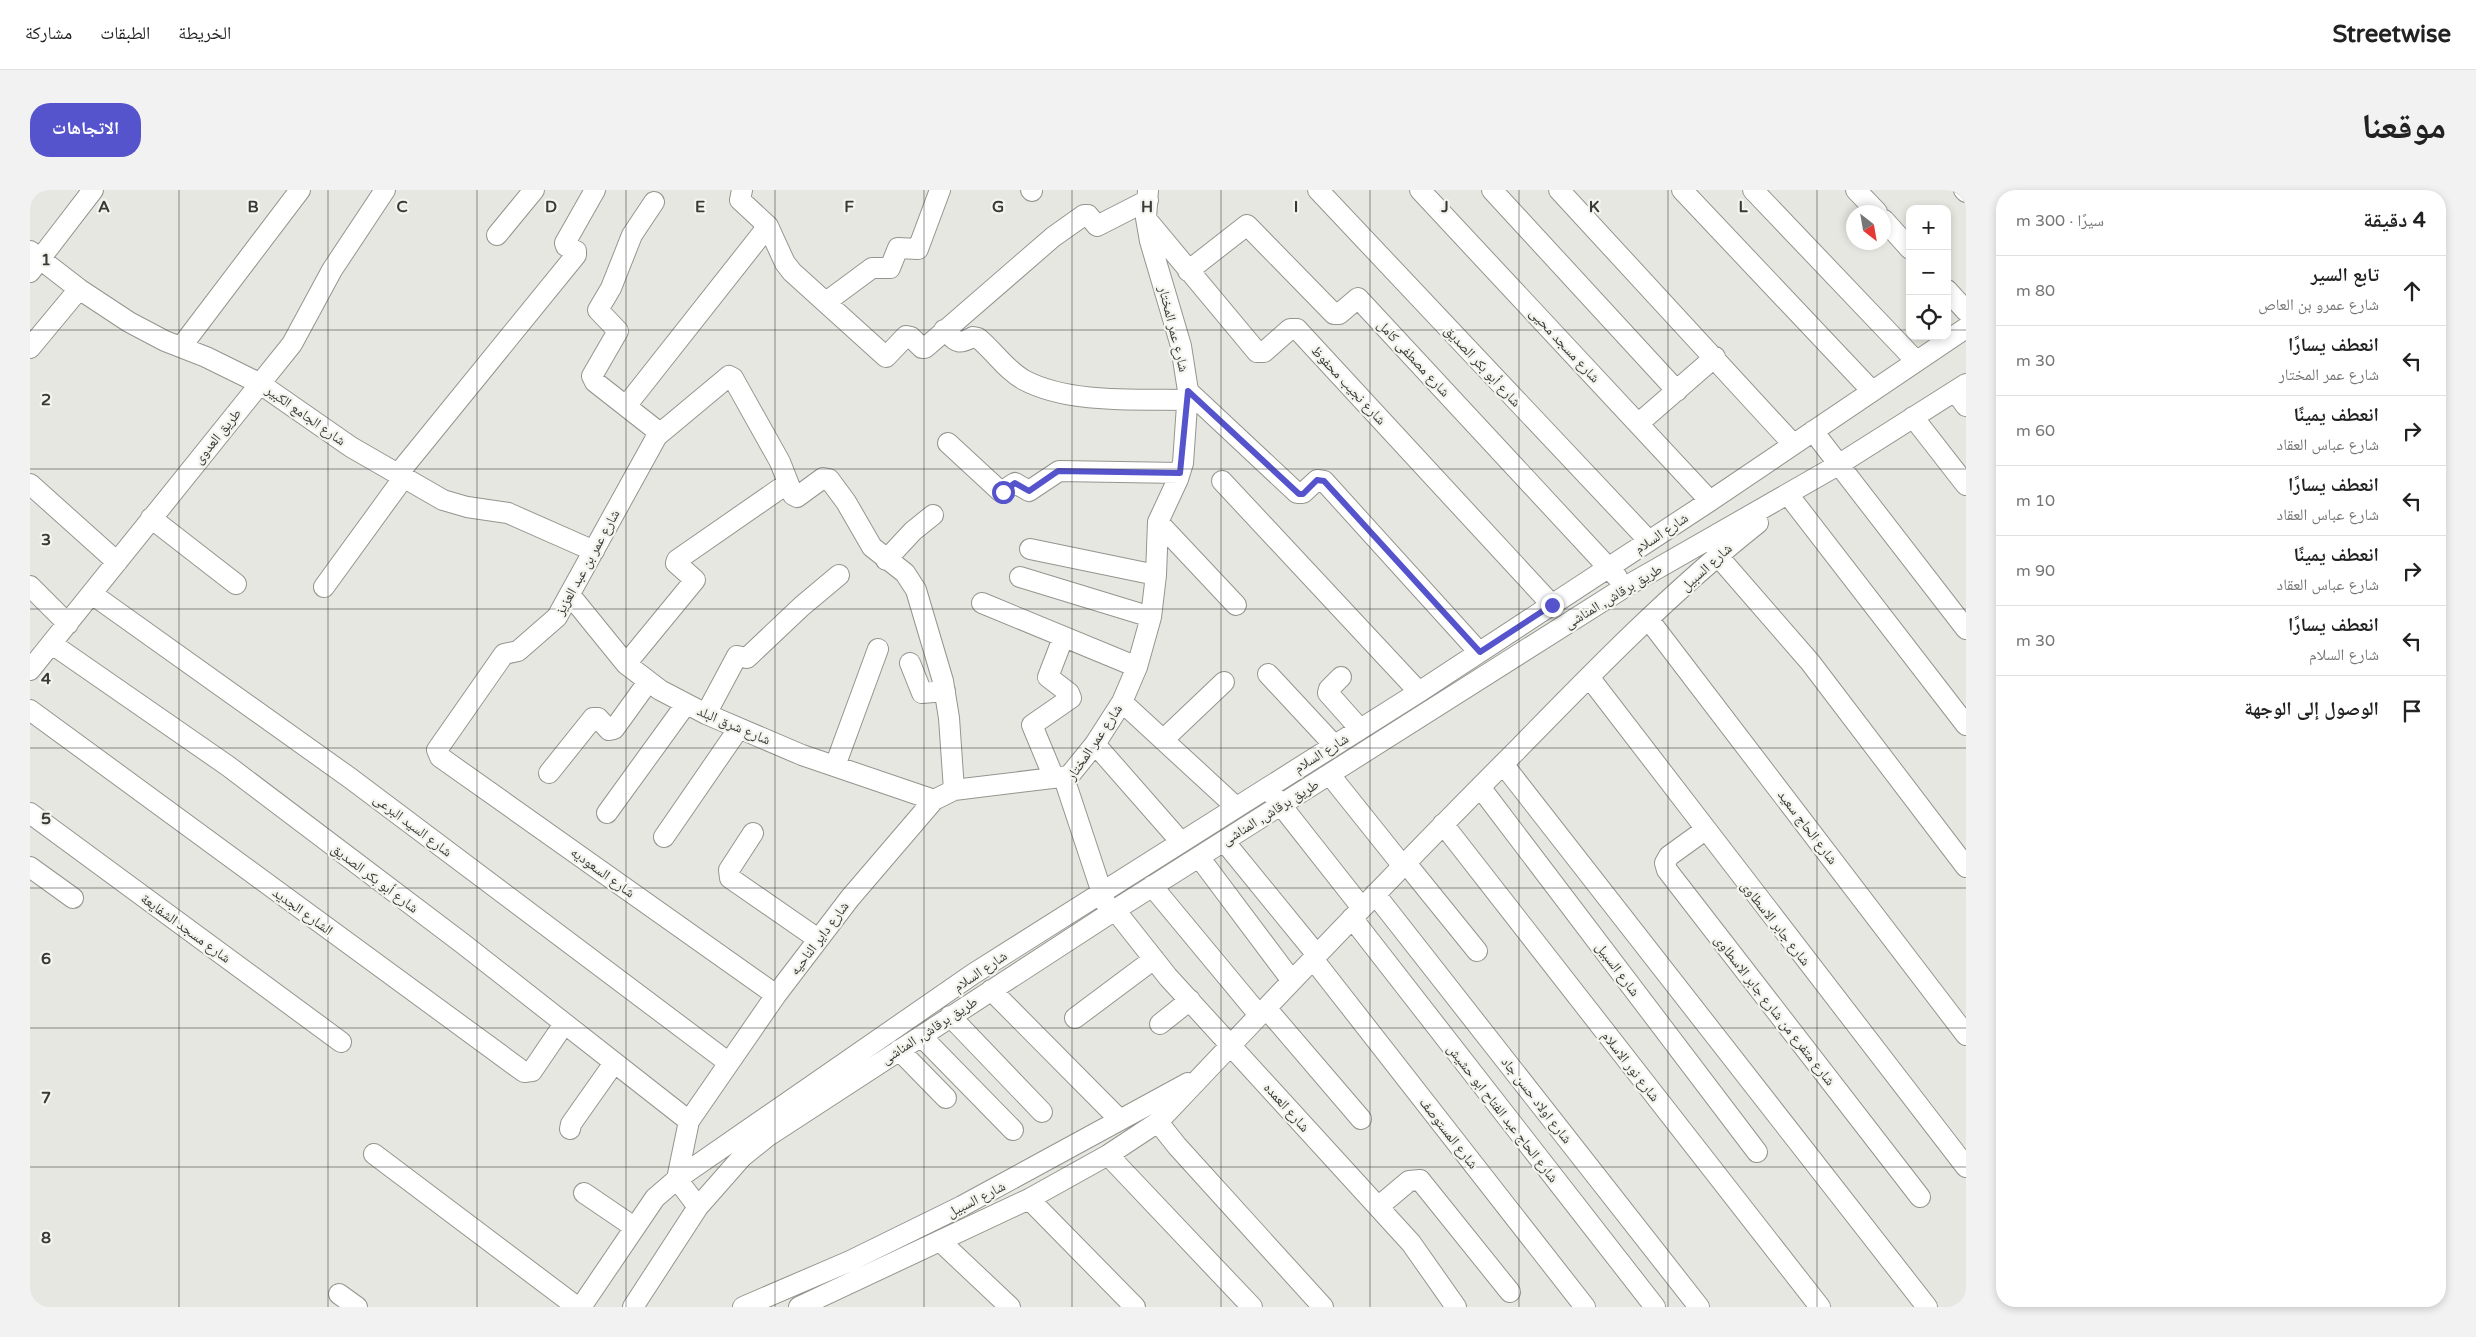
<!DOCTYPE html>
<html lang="ar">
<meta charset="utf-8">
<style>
:root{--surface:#fff;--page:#f2f2f2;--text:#222;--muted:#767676;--line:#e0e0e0;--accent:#5654cc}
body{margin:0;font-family:"Varela Round","Noto Naskh Arabic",sans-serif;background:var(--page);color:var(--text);direction:rtl}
.controls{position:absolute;right:15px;top:15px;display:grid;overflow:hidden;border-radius:10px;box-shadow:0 2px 8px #0003}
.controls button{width:45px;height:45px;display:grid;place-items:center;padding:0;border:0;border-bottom:1px solid var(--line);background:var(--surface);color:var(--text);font:25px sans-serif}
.compass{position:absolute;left:1816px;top:15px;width:45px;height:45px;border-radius:50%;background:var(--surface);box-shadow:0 2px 8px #0003;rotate:149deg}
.stop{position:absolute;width:15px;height:15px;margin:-11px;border:4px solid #5654cc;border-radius:50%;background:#fff}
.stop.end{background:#5654cc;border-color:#fff;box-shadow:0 1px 5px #0008}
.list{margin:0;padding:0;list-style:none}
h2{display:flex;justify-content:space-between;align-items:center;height:65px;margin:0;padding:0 20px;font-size:21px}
h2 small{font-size:16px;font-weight:400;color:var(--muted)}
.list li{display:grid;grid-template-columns:32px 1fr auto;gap:15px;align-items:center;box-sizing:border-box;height:70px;padding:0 20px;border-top:1px solid var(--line)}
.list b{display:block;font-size:19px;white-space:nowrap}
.list p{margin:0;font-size:16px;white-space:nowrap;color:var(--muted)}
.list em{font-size:16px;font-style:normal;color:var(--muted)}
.icon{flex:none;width:28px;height:28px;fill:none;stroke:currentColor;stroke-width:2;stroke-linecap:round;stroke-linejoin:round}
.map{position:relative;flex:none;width:1936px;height:1117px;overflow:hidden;direction:ltr;border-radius:20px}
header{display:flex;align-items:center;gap:30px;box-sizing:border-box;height:70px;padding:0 25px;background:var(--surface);border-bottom:1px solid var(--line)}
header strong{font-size:24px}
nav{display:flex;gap:28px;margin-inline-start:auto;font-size:18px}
.intro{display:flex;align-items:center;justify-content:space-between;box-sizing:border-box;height:120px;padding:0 30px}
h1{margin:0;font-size:35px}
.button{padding:12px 22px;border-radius:20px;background:var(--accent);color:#fff;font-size:18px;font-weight:700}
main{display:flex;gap:30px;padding:0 30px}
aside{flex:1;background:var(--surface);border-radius:20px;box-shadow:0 2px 8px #0003}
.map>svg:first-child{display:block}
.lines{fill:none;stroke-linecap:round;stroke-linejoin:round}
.minor-casing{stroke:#95958f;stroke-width:22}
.minor{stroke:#fff;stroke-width:20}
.route{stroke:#5654cc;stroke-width:6}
.grid{fill:none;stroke:#393a37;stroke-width:1;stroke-opacity:0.55}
.labels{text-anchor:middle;stroke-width:4.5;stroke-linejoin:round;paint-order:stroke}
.street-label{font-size:14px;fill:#393a37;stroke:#f3f4ed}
.grid-label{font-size:16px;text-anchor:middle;font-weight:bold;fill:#393a37;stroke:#f3f4ed;stroke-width:4.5;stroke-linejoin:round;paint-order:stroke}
</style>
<header>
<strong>Streetwise</strong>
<nav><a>الخريطة</a><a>الطبقات</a><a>مشاركة</a></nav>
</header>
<div class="intro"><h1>موقعنا</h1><a class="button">الاتجاهات</a></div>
<main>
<aside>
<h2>4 دقيقة<small>سيرًا · 300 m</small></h2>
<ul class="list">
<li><svg class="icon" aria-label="ahead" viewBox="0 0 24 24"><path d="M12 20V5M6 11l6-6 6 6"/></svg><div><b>تابع السير</b><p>شارع عمرو بن العاص</p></div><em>80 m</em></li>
<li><svg class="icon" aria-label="left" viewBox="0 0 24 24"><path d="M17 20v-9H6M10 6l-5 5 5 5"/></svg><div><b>انعطف يسارًا</b><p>شارع عمر المختار</p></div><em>30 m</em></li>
<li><svg class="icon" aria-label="right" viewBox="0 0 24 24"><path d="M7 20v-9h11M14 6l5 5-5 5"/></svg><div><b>انعطف يمينًا</b><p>شارع عباس العقاد</p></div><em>60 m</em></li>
<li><svg class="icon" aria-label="left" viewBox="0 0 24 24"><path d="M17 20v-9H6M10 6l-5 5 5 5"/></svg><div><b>انعطف يسارًا</b><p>شارع عباس العقاد</p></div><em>10 m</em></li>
<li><svg class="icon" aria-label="right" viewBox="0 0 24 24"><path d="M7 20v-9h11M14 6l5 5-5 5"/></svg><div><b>انعطف يمينًا</b><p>شارع عباس العقاد</p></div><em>90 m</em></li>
<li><svg class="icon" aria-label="left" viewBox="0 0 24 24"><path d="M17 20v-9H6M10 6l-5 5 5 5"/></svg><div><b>انعطف يسارًا</b><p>شارع السلام</p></div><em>30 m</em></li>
<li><svg class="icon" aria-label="arrive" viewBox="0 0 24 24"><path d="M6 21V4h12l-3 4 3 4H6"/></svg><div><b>الوصول إلى الوجهة</b></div></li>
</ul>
</aside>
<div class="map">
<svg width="1936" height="1117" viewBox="0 0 1936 1117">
<rect width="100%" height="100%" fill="#e6e7e0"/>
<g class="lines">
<g class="minor-casing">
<path id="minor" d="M712,0L710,10L738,36L755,73L762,82L856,167L876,146L881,147L892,158H895L1023,47L1054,25H1058L1067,36L1118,10
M1001,0L1002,1
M1288,0L1619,351
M1390,0L1680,311
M1462,0L1647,201
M1529,0L1763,254
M1652,0L1842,201
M1723,0L1886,171
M1826,0L1847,22
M1934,0L1936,2
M624,12L602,45L581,98L568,120L588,141L562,186L565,192L630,243
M1117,30L1227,162H1234L1260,139H1267L1522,415
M1854,30L1880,59
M467,45L504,0
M0,61L49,99L99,132L135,151L176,167L229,193L321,257L413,310L437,317L478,323L564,361
M1158,81L1217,35L1304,124H1309L1328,108L1587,387
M0,82L63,0
M1917,100L1936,121
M796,112L842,78H860L868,58L888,59L910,0
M914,140C927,151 926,156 943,147L948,148C964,161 976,180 994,190C1039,214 1108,209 1158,210
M151,157L270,0
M0,158L49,99
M1158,201L1267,303H1273L1287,290L1294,291L1449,462
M1925,201L1936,216
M596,216L738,36
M1883,227L1936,295
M1609,233L1685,167
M1783,241L1936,439
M918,253L971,302L985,293L999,301L1029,281L1150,283
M368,284L546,65V61L536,56L535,53L565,0
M1192,291L1389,502
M0,294L87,372
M1760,307L1936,535
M121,328L206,394
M1128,332L1206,415
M1000,359L1126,385
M1687,365L1780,472L1936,677
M856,370L883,341L903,325
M990,387L1121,427
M0,396L38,434
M294,397L374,287
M62,404L320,588L699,873
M540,405L596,474L630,500L676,524L772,565L904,610
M952,413L1107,477
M1619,430L1936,845
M22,454L198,576L432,753L659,931
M880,473L892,503L915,501
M596,474L665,390L646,373L647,370L758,293
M0,480L262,154L302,80L355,0
M1238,484L1304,555
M1311,487L1299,499L1298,503L1330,539
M1559,487L1936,977
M1092,512L1206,617
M0,520L494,882L502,881L534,834
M676,524L707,466L717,468L772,416L809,385
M1133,550L1194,492
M1065,554L1151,652
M1473,574L1897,1117
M805,576L848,459
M519,583L563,528H568L579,540L584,539L618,492
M1300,585L1372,675
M1024,588L1002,535L1041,508L1039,503L1018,487L1033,448
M1450,597L1727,962
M1243,605L1332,718
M0,623L311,852
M577,623L656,514
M1413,634L1790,1117
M1675,640L1639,666L1635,673L1637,680L1890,1007
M723,643L699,680L700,688L788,749
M634,647L709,538
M1194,651L1287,765
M1169,667L1262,791
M1375,672L1447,761
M0,677L43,708
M1122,696L1229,825
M1345,704L1669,1117
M1075,712L1036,594L1039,586L1065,554L1092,512L1107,477L1121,427L1126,385L1128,332L1148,289L1153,273L1158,201L1151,156L1120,51L1116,28L1118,0
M1085,720L1138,787L1381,1053L1426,1117
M1322,728L1625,1117
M1283,769L1555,1117
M961,800L1090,930
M746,805L410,567L407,560L474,464L488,461L527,427L627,246L699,186L703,188L750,272L763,305L767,307L793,288L799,289L816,312L842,357L875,383L886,400L913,491L919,528L924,600
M1236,818L1331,929
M920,826L1012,922
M1045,828L1124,769
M1130,834L1160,810
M891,846L983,940
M869,860L916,908
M1128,932L1147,956L1293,1117
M540,939L541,934L584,873
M344,964L547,1117
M1078,965L1222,1117
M554,1003L604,1037
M999,1009L1105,1117
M668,1017L647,989L659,931L699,873L746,805L820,708L897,618L904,610L924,600L1039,586
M1348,1017L1379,991L1390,990L1480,1102
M910,1051L980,1117
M309,1104L327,1117
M551,1117L625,1008L647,989L943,784L1389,502L1680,311L1936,138
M603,1117L668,1017L712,967L738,946L1085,720L1595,397L1808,275L1936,194
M713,1117L820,1071L932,1016L1158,893
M769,1117L999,1009L1078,965L1128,932C1247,806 1366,681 1489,558C1565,480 1642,401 1728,333"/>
</g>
<use href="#minor" class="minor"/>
</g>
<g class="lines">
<path class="route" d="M973,302L985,293L999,301L1028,281L1150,283L1158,201L1269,304H1273L1287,290L1294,291L1450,462L1522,415"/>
</g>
<path class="grid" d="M149,0V1117M298,0V1117M447,0V1117M596,0V1117M745,0V1117M894,0V1117M1042,0V1117M1191,0V1117M1340,0V1117M1489,0V1117M1638,0V1117M1787,0V1117M0,140H1880M1917,140H1936M0,279H1936M0,419H1936M0,558H1936M0,698H1936M0,838H1936M0,977H1936"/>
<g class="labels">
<g class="street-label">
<text transform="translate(1144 139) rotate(76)" y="5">شارع عمر المختار</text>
<text transform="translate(1535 155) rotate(47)" y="5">شارع مسجد محيى</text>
<text transform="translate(1384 168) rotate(47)" y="5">شارع مصطفى كامل</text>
<text transform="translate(1453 176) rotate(47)" y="5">شارع أبو بكر الصديق</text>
<text transform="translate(1319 195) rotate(47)" y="5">شارع نجيب محفوظ</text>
<text transform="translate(276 225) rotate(35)" y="5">شارع الجامع الكبير</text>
<text transform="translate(187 246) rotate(-51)" y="5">طريق العدوى</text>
<text transform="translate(1631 343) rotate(-34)" y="5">شارع السلام</text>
<text transform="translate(557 372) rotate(-61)" y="5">شارع عمر بن عبد العزيز</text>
<text transform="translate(1676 377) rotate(-42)" y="5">شارع السبيل</text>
<text transform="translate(1583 406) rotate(-31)" y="5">طريق برقاش, المناشى</text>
<text transform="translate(704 535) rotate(23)" y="5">شارع شرق البلد</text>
<text transform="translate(1064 552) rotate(-56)" y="5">شارع عمر المختار</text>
<text transform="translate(1291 563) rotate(-32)" y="5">شارع السلام</text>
<text transform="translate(1240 622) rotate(-32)" y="5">طريق برقاش, المناشى</text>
<text transform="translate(383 635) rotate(37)" y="5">شارع السيد البرعى</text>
<text transform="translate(1778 637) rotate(53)" y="5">شارع الحاج سعيد</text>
<text transform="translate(573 682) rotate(36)" y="5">شارع السعوديه</text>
<text transform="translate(345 688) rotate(37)" y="5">شارع أبو بكر الصديق</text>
<text transform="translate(273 721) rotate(36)" y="5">الشارع الجديد</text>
<text transform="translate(1746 733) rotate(52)" y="5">شارع جابر الاسطاوى</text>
<text transform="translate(156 738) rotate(36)" y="5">شارع مسجد الشفايعة</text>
<text transform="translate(789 748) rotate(-53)" y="5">شارع داير الناحيه</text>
<text transform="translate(1588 779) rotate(53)" y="5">شارع السبيل</text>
<text transform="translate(950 781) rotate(-34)" y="5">شارع السلام</text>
<text transform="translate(1745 820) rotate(52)" y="5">شارع متفرع من شارع جابر الاسطاوى</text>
<text transform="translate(899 840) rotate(-33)" y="5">طريق برقاش, المناشى</text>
<text transform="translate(1601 876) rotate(52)" y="5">شارع نور الاسلام</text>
<text transform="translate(1507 910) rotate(52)" y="5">شارع اولاد حسن جاد</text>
<text transform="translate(1257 917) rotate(48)" y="5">شارع العمده</text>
<text transform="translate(1473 923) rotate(52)" y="5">شارع الحاج عبد الفتاح ابو حشيش</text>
<text transform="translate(1419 943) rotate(52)" y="5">شارع المستوصف</text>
<text transform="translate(946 1009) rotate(-27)" y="5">شارع السبيل</text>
</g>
</g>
<g class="grid-label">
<text x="74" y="22">A</text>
<text x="223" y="22">B</text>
<text x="372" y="22">C</text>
<text x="521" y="22">D</text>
<text x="670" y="22">E</text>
<text x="819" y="22">F</text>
<text x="968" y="22">G</text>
<text x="1117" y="22">H</text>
<text x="1266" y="22">I</text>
<text x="1415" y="22">J</text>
<text x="1564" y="22">K</text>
<text x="1713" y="22">L</text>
<text x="16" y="75">1</text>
<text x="16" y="215">2</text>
<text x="16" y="355">3</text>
<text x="16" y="494">4</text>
<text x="16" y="634">5</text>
<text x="16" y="774">6</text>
<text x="16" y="913">7</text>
<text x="16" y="1053">8</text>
</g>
</svg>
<div class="controls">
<button>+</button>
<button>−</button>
<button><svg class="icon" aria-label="locate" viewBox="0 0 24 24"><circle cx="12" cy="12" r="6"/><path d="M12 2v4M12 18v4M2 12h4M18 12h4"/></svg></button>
</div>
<svg class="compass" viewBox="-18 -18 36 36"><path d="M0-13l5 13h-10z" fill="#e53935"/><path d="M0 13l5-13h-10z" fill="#767676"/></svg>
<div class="stop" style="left:973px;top:302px"></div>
<div class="stop end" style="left:1522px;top:415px"></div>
</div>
</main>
